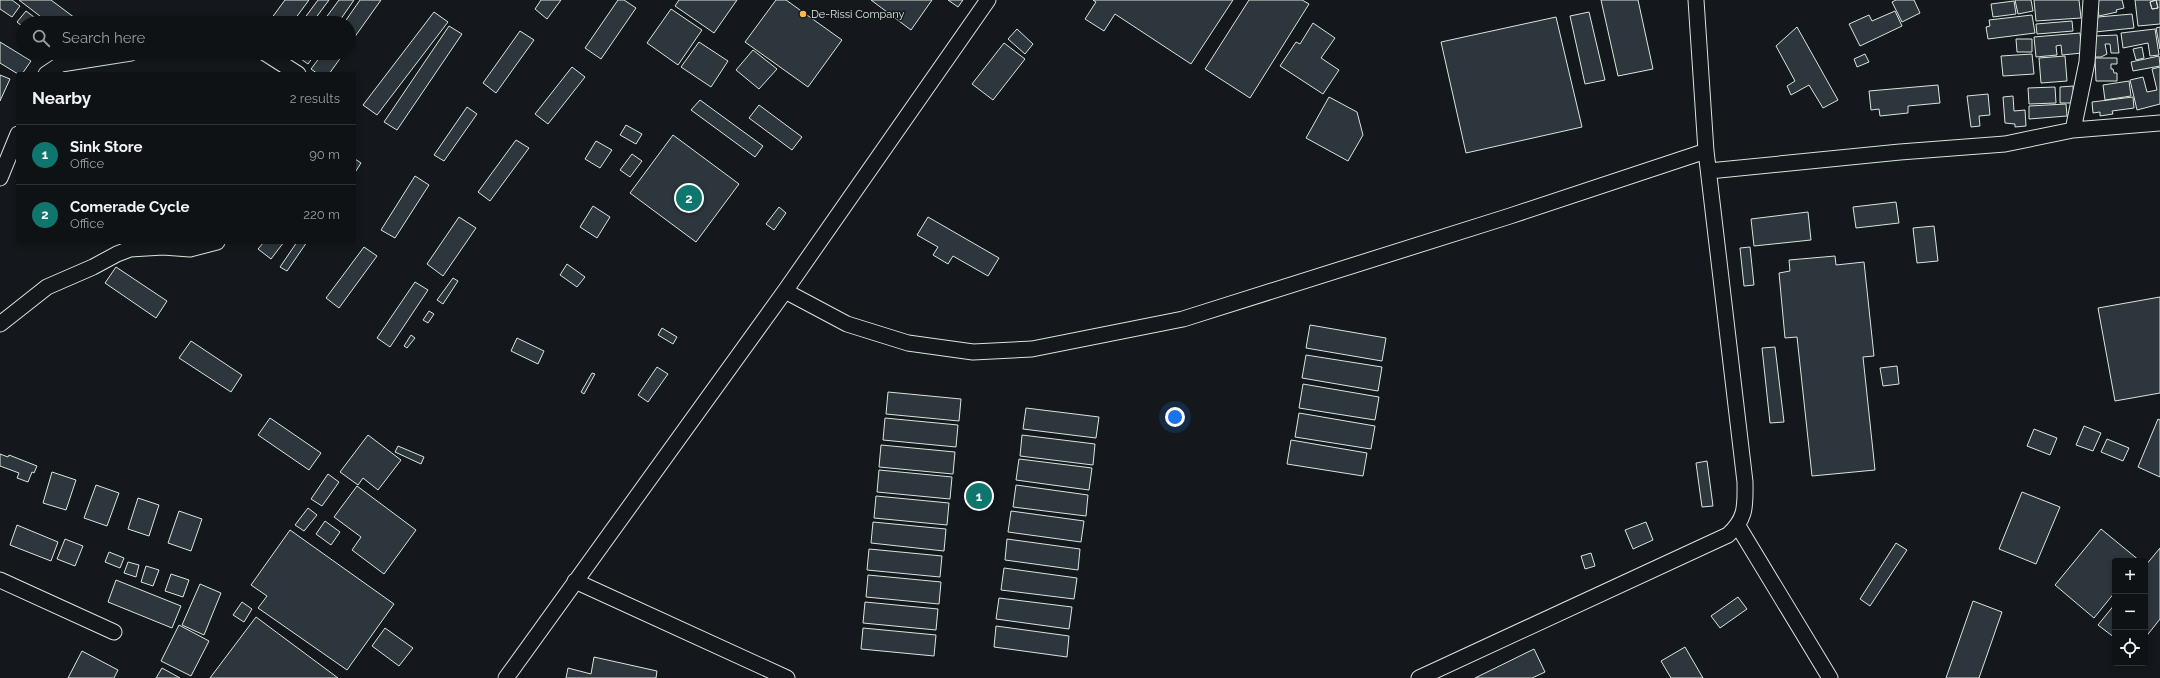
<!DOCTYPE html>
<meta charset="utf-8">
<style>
:root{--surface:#0f1215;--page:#181b1e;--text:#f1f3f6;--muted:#9b9ea0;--line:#2f3234;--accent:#0f766e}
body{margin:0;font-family:Raleway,sans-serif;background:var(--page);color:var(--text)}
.controls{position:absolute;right:12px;bottom:12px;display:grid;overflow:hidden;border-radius:4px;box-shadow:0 2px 6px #0003}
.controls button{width:36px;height:36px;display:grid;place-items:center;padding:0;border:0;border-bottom:1px solid var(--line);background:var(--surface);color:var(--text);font:20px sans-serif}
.you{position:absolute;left:1175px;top:417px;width:14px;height:14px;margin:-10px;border:3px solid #fff;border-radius:50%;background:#1a73e8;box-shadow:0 0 0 6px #1a73e833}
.badge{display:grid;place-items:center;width:26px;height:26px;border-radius:50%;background:var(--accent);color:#fff;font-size:13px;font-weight:700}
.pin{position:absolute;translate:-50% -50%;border:2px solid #fff;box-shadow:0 1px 4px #0006}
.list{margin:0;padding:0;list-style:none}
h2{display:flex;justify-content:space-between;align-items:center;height:52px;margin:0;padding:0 16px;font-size:17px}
h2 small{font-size:13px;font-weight:400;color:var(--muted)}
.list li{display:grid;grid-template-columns:26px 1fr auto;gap:12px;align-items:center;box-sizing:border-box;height:60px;padding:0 16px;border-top:1px solid var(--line)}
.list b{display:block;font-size:15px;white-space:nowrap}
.list p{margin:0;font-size:13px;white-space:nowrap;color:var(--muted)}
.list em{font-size:13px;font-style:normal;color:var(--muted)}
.icon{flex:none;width:22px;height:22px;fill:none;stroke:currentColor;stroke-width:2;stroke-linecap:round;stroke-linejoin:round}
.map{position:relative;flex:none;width:2160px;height:678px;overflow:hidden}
.search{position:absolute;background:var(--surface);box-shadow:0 2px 6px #0003;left:16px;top:16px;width:340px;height:44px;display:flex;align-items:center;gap:10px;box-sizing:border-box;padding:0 14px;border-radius:22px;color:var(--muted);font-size:15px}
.panel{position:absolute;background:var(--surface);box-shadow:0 2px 6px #0003;left:16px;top:72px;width:340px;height:172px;border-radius:4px}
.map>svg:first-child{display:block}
.building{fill:#2c363c;stroke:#d8e6dc}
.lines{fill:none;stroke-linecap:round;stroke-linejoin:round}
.minor-casing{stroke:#d8e6dc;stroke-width:17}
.minor{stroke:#14181c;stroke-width:15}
.poi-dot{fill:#ffb74d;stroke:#14181c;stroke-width:1.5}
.labels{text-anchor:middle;stroke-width:3;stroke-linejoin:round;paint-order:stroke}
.poi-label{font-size:11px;fill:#d8e6dc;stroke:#14181c;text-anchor:start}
</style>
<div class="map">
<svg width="2160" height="678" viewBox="0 0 2160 678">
<rect width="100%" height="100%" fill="#14181c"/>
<path class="building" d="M0,0H12L20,6L12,17L0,9Z
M19,0H51L75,18L72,23H49Z
M285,0H309L292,23H268Z
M318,0H329L312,23H301Z
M339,0H354L338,23H322Z
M360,0H381L349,45V23H344Z
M541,0H561L547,19L535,9Z
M618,0H624L636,8L601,59L585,48Z
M679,0H737L714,33L675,6Z
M776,0H786L842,40L808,87L745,42Z
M871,0H932L911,30Z
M948,0H963L958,7Z
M1093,0H1233L1191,64L1115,14L1104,31L1085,19L1096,2Z
M1249,0H1302L1309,4L1250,98L1205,69Z
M1601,0H1638L1653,69L1618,76Z
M1896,0H1914L1920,13L1902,22L1892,2Z
M2015,0H2031L2033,11L2018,14Z
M2034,0H2079L2081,18L2036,21Z
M2096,0H2122L2124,8L2116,10L2117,12L2099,16Z
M2135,0H2156L2150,2L2152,9L2158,8L2156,0H2160V24L2138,26Z
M2156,0L2158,8L2152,9L2150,2Z
M2014,1L2016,14L1993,17L1991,4Z
M671,9L702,30L678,65L647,43Z
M26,11L42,23H23V27L17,22Z
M1895,11L1902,26L1860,46L1849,24L1869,15L1872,21Z
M434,12L448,22L377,115L363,105Z
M1589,12L1605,80L1585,84L1570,16Z
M2132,14L2134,28L2095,32L2098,17Z
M2032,15L2035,33L1988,39L1986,27L1990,26L1989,20Z
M1556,17L1582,127L1466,153L1441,42Z
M2072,21L2073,31L2037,34L2036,24Z
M1313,23L1335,38L1321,58L1339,70L1323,94L1280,66L1296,42L1300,44Z
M449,26L462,34L397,130L384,122Z
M1797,27L1838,100L1823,108L1809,85L1791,95L1787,86L1795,81L1776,46Z
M2160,27V49L2156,28Z
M1017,29L1033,44L1025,54L1008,39Z
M2155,29L2159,55L2150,56L2148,43L2123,48L2121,33Z
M520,31L534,40L496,93L483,83Z
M2080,33L2082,53L2062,55L2061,45L2056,46L2057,55L2036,57L2034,37Z
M2117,35L2119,53H2111L2110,44H2105L2107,54L2101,57H2095L2094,36Z
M2016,39H2032V52H2017Z
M0,42L31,61L22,74H18L0,63Z
M699,42L728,61L711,87L681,67Z
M1004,43L1025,59L993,100L972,84Z
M2142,47L2144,58L2136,60L2133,49Z
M753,50L777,69L759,89L736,70Z
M300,53H316L308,64L298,57Z
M323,53H344L329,74H318L311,69Z
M1865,54L1869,62L1857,67L1854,59Z
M2032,54L2034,74L2003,76L2001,56Z
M2065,56L2067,81L2041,83L2039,58Z
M2159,56L2160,66L2133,71L2131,62Z
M2095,58H2117V64H2111V69H2113L2114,73H2117V81H2096Z
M572,67L585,77L548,124L535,114Z
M2160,67V104L2137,110L2130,80L2143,77L2147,92L2157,90L2152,69Z
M0,75L10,79L0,101Z
M2129,81L2131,96L2105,100L2103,85Z
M1938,85L1940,103L1908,106V113L1880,116L1879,109L1871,110L1869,91Z
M2073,86L2074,103H2060V87Z
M2055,87L2056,103L2029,104L2028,88Z
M1988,94L1990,115L1979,116L1980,126L1971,127L1967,96Z
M2013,96L2014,111L2025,110L2026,126L2015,127V124L2005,123L2003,97Z
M1329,97L1357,112L1363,135L1348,161L1306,138Z
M2133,97L2134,108L2112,111L2113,114L2100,116V112L2093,113L2092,102Z
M700,100L763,146L755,157L691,110Z
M2066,104L2067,116L2029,119V106Z
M759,105L802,137L792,150L749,118Z
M467,107L477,114L444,161L434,155Z
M626,125L642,134L636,144L620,135Z
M673,135L739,184L696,242L630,193Z
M516,140L529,148L490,201L478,192Z
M596,141L612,150L600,168L585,159Z
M632,154L642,161L630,177L620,170Z
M355,159L361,163L354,174V160Z
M415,176L429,185L395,238L381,230Z
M1896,202L1899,223L1856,228L1853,207Z
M593,206L610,217L597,238L580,227Z
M779,207L786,213L774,230L766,224Z
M1808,212L1811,240L1754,246L1751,219Z
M459,217L476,228L443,276L427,264Z
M928,217L999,258L988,276L953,256L948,264L933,255L938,247L917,235Z
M1934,226L1938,261L1917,263L1913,228Z
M264,242H284L271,259L258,249Z
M297,242H307L287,271L280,267Z
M364,247L377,256L339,308L326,298Z
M1750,247L1754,285L1744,286L1740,248Z
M1835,256L1836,265L1864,262L1874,356L1863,357L1875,470L1812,476L1797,337L1785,338L1779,273L1790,271L1789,260Z
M567,264L585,277L577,287L560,275Z
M116,267L167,301L156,318L105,283Z
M453,278L458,281L443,304L437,300Z
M415,282L428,290L390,347L377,338Z
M2160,297V393L2115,401L2098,308Z
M429,311L434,314L428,323L423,320Z
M1310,325L1386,338L1382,361L1306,348Z
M662,328L677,337L673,344L658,335Z
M411,335L415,338L407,348L404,346Z
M517,338L544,351L538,364L511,351Z
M191,341L242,375L231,392L179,358Z
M1775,347L1784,422L1770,423L1762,348Z
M1306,355L1382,367L1378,391L1302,378Z
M1897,366L1899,384L1883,386L1880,368Z
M657,367L668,374L648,402L638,395Z
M592,373L595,374L584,394L581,392Z
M1303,384L1379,397L1375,420L1299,408Z
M888,392L961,399L959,421L886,414Z
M1026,408L1099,417L1096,438L1023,429Z
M1299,413L1375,426L1371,449L1295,437Z
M270,418L321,453L309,470L258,435Z
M885,418L958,425L956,447L883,440Z
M2158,419L2160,420V477L2138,467Z
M2084,426L2101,433L2093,451L2076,445Z
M2034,429L2057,438L2050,455L2027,446Z
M368,435L401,460L378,490L363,478L358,485L340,472Z
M1022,435L1095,444L1093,465L1020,456Z
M2107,439L2129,448L2123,461L2101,452Z
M1291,440L1367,453L1363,476L1287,464Z
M881,445L955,452L953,474L879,467Z
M398,446L424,457L421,464L395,452Z
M0,454L8,457L9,455L37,466L34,473L32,472L28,482L17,478L19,473L0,466Z
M1019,459L1092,468L1089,490L1016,480Z
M1707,461L1713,506L1702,507L1696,463Z
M879,470L952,477L950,499L877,492Z
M52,472L76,480L66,510L43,503Z
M328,474L339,482L322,506L311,499Z
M96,485L119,493L107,526L84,518Z
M1016,485L1088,495L1086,516L1013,507Z
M357,486L416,530L384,574L352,550L361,537L334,517Z
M2022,492L2060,507L2036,564L1999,549Z
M876,496L949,503L947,525L874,518Z
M138,498L159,505L149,536L128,529Z
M308,508L317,515L304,531L295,525Z
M179,511L202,519L191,551L168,543Z
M1011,511L1084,521L1081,542L1008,532Z
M325,521L340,532L331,545L316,534Z
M873,522L946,529L944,551L871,543Z
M1646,522L1653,540L1633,549L1625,530Z
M17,525L58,542L51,561L10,545Z
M2101,529L2140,561H2115V592L2094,618L2055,585Z
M290,530L394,604L347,670L258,608L267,596L251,585Z
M65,539L83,546L75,566L57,559Z
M1007,539L1080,549L1078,570L1005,560Z
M1896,543L1907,550L1870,606L1860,599Z
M2160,548V619L2145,638V566Z
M869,549L942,556L940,577L867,570Z
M109,552L124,558L120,568L105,562Z
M1591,553L1595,566L1585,569L1581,556Z
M128,562L139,565L136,577L124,573Z
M146,566L159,570L153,586L141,582Z
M1004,568L1077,578L1074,599L1001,590Z
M171,574L189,580L183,597L165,591Z
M868,575L941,582L939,604L866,597Z
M116,580L181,606L172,628L108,602Z
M200,584L221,593L204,635L182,625Z
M1738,597L1747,609L1720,628L1711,616Z
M999,598L1072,607L1069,629L996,619Z
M1973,601L2002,612L1979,678H1946Z
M242,602L252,609L244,622L233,615Z
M865,602L938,609L936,630L863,623Z
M2115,604V638L2098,625Z
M256,617L338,678H210Z
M179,625L209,641L191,676L161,661Z
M996,626L1069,636L1067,657L994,647Z
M385,628L413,648L399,666L372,646Z
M863,628L936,635L934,656L861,649Z
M1685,647L1703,678H1671L1661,661Z
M1534,649L1545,672L1532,678H1475Z
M82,651L118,670L114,678H68Z
M594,657L657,671L656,678H566L568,668L591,674Z
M162,668L180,678H156Z"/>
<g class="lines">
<g class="minor-casing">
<path id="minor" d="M265,53L298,74
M46,74L61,64L131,53
M2073,130L2087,62L2091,0
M1709,171L1900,152L2005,144L2073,130L2160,123
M0,178L18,134
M785,291L847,324L908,343L973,352L1032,349L1183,319L1510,216L1706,151
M0,324L47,287L93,267L117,254L130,249L163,247L190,249L217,242
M1738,526L1830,678
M0,580L114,632
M575,581L787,678
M506,678L785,291L988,0
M1419,678L1728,535C1747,518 1745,505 1745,482L1706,151L1696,0"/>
</g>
<use href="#minor" class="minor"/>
</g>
<circle class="poi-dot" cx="803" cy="14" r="4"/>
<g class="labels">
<g class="poi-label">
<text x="811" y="18">De-Rissi Company</text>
</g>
</g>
</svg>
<div class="controls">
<button>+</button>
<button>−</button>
<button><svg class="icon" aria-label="locate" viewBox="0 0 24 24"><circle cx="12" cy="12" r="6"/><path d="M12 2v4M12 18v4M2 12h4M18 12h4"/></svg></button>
</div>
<div class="you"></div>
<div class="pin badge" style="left:979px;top:496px">1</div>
<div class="pin badge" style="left:689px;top:198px">2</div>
<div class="search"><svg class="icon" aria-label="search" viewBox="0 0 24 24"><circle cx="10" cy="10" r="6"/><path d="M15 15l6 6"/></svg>Search here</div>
<section class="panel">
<h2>Nearby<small>2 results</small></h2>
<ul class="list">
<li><span class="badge">1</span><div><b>Sink Store</b><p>Office</p></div><em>90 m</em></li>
<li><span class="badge">2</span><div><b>Comerade Cycle</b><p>Office</p></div><em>220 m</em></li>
</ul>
</section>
</div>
